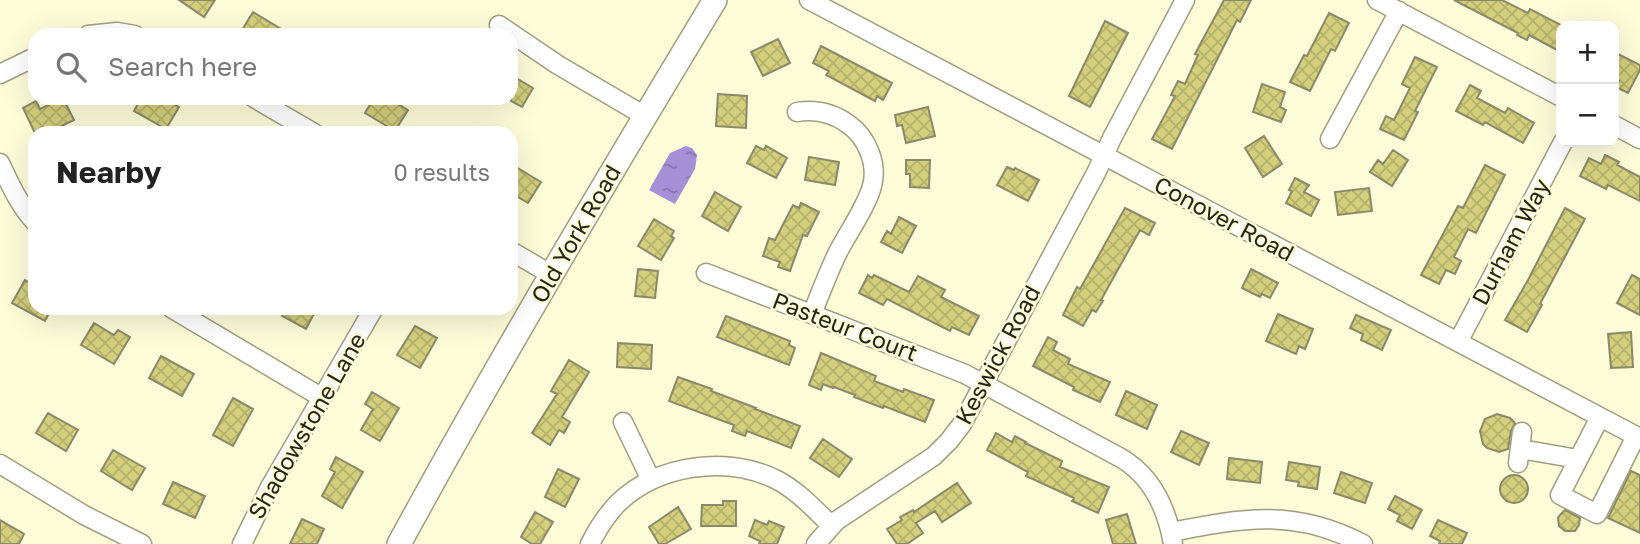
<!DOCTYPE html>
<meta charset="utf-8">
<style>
:root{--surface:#fff;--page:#f2f2f2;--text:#222;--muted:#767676;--line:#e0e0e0}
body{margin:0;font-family:"Golos Text",sans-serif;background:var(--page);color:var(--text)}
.controls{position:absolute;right:21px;top:21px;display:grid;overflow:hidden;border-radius:14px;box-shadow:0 7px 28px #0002}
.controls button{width:63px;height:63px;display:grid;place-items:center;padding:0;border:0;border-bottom:2px solid var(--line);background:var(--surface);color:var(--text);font:35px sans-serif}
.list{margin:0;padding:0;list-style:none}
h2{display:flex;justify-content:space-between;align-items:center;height:91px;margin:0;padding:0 28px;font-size:30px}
h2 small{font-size:23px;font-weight:400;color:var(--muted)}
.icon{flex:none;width:38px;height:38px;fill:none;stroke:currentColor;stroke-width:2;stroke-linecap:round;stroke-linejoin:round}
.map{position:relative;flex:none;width:1640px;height:544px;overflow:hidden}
.search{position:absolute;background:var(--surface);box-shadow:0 7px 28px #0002;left:28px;top:28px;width:490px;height:77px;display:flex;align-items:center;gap:18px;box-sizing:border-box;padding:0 24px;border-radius:21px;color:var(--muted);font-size:26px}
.panel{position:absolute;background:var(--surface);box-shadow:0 7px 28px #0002;left:28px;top:126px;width:490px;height:189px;border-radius:21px}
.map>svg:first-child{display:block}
.water{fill:url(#water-ripples)}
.building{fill:url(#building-cross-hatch);stroke:#8a8969;stroke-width:2}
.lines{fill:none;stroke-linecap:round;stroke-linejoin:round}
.minor-casing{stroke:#9f9e7e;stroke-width:21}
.major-casing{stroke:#9f9e7e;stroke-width:26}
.minor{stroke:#fff;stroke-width:18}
.major{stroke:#fff;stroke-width:23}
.labels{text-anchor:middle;stroke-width:5;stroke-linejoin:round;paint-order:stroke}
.street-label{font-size:23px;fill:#242417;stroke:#fdfcd9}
</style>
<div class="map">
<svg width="1640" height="544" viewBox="0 0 1640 544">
<defs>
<pattern id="water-ripples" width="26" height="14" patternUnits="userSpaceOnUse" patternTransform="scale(1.75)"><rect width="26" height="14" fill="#a590d8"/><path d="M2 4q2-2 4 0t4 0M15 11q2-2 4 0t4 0" fill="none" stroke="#8675ae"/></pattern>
<pattern id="building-cross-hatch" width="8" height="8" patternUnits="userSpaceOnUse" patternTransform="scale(1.75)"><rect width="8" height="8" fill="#d3cf7c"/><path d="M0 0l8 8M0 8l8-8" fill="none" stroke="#b5b26a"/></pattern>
</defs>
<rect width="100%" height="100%" fill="#fdfcd9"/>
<path class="water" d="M686,146L692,148L697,155L695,169L675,204L649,190L670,153Z"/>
<path class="building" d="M179,0H215L204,17Z
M1224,0H1251L1240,22L1237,20L1172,149L1152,139L1175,96L1171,95L1178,81L1185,84L1198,55L1195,54Z
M1454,0H1502L1528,13L1530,9L1561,25V52L1529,35L1527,40L1517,35L1518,33Z
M253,12L291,35H239Z
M1329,13L1349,23L1335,51L1331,49L1310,91L1290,82L1304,55L1307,56Z
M1105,21L1128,33L1090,107L1069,96Z
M778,39L790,63L763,76L751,52Z
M821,46L892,83L883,100L877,96L875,101L826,75L829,71L813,63Z
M1614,52L1640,65V70L1628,93L1616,87L1619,81L1614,79Z
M1415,57L1437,67L1415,111L1418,112L1404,140L1380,129L1386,116L1394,120L1410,88L1402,84Z
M511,75L533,88L522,107L511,101Z
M1262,84L1285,92L1280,107L1286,110L1281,122L1253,112Z
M1470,85L1481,91L1477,98L1505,113L1508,108L1534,123L1523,143L1485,122L1483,125L1456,111Z
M718,94L747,96L746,128L716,126Z
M63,98L74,120L47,133H35L23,108L36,101L40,109Z
M141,98H164L179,107L166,129L134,111Z
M374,98H388L408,110L395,131L365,113Z
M928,107L935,136L906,143L902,125L897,126L895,115Z
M1264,136L1282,164L1263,177L1245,148Z
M756,146L764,150L766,146L787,158L776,178L747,163Z
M1393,150L1408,160L1392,186L1370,172L1378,160L1383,164Z
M1605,155L1619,162L1617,165L1640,177V201L1608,185L1606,189L1580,176L1589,158L1601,164Z
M809,157L839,162L835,185L805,180Z
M906,160H930L929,188L910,187V174H906Z
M511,164L541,182L528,203L511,193Z
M1485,165L1505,175L1476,233L1468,229L1454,257L1461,261L1455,274L1446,270L1439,284L1421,275L1458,206L1463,208Z
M1007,167L1014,170L1015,168L1039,180L1028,201L997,185Z
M1295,178L1309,185L1304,192L1319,200L1311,216L1286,203L1292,191L1289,190Z
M1369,188L1372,211L1338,215L1335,192Z
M715,192L741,207L728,231L702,216Z
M801,203L819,212L807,236L803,235L790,271L778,267L780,262L763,256L769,238L775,240L793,205L799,208Z
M1125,208L1155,223L1149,235L1140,230L1101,300L1103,301L1096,312L1092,310L1083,326L1063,315L1077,287L1080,289Z
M1565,208L1585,219L1540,304L1542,305L1527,332L1505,320L1528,280Z
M899,217L916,226L902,253L881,242L887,231L891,234Z
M654,219L674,231L671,236L674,238L661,260L638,246Z
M638,269L658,271L655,298L635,296Z
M1251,269L1278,283L1270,298L1262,294L1260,297L1242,288Z
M868,275L872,278L874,275L909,292L918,276L945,290L941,297L979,316L969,335L952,327L950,331L887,299L883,305L859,293Z
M1632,275L1640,279V315L1617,303Z
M25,280L35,286V308H52L45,321L12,303Z
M287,308H317L306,329L282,316Z
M1278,314L1313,329L1305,349L1299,346L1296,354L1266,341Z
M1356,315L1391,330L1382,350L1361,340L1363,334L1350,328Z
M726,316L790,341L789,345L795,348L789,365L717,337Z
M94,323L114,335L118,330L130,337L114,364L81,345Z
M415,326L437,338L420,368L397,355Z
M1631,332L1633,367L1611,368L1608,334Z
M1048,337L1057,342L1053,350L1070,359L1068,364L1110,382L1100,402L1073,390L1074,387L1033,366Z
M618,343L652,345L651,369L617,367Z
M821,353L876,376L874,381L903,392L904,389L934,400L925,422L884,406L883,408L854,397L855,395L834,387L833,388L823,384L821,390L809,385Z
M161,356L194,374L182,396L149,378Z
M569,360L589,372L562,417L570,422L564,433L559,430L550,445L532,433L557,394L551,391Z
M678,377L712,389L711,391L756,408L755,409L800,426L791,448L747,431L745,436L732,431L734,425L669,401Z
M1126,391L1157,405L1147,429L1116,415Z
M372,392L399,408L380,441L361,430L373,409L365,404Z
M233,398L253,409L233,446L213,435Z
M48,413L78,430L66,451L36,433Z
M1497,414L1510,418L1515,423L1511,431L1508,449L1499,452L1487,448L1483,444L1480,431L1485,419Z
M1181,431L1209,443L1199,465L1171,452Z
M996,433L1012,442L1015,436L1026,442L1025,443L1062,461L1060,467L1109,487L1098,513L1072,501L1074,498L1026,476L1028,472L987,450Z
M823,439L852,459L839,477L810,458Z
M113,450L145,468L132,490L101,471Z
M336,457L363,472L342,508L322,496L335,472L330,469Z
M1229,458L1262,462L1260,483L1227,479Z
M1289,462L1320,467L1317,489L1298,486L1299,482L1286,480Z
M558,469L579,479L565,507L545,497Z
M1631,471L1640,475V533L1608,518Z
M1341,472L1372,483L1365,503L1334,493Z
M1500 489a14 14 0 1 1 28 0a14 14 0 1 1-28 0Z
M173,482L205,496L195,518L163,504Z
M957,483L971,503L942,522L935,511L916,523L923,533L907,544H897L887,529L902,520L900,517L913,510L914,512Z
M1395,496L1422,510L1412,529L1397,521L1400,515L1388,509Z
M723,501H736V526H701L702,505H723Z
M678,507L691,529L665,544H659L649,527Z
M1565,510L1580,518L1579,525L1575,531H1565L1559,526L1558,518L1560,515Z
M535,512L553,522L540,544H532L521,537Z
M1127,514L1136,544H1113L1106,520Z
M302,519L324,529L317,544H290Z
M0,520L24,534L19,544H0Z
M755,520L767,525L769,521L784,527L777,544H759L760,541L749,536Z
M1438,520L1467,533L1462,544H1439L1440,541L1430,536Z"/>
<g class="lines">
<g class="minor-casing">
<path id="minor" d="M809,0L1640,438
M1377,0L1561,97
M499,25L558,65L645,116
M88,35L117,32L135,35
M0,74L35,57
M254,98L314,133
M797,112C816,109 833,113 848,124C867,137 878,164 872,186C867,206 847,234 837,254C828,273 820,294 812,314
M1614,125L1640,139
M1330,139L1399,11
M0,163C10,184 19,205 35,222
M511,251L552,275
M706,273L965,374L1121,458C1153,477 1167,509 1173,544
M171,308L321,397
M1458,342L1563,142
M1600,417L1560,495L1597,514L1636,436
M623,422L651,480
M1520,449L1578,459
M1518,463L1522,432
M0,464L84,515L142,544
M1171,532C1243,518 1294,508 1363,544
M242,544L270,487L374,308
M590,544C597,530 606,516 617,504C658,464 727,455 777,480C798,491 814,509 831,525
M816,544L836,521L934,456L949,441L962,424L1096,173L1112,138L1185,0"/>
</g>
<g class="major-casing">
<path id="major" d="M399,544C499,360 607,179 715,0"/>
</g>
<use href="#minor" class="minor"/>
<use href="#major" class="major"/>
</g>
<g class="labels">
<g class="street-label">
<text transform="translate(1224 219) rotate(28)" y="8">Conover Road</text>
<text transform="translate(576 234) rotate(-60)" y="8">Old York Road</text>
<text transform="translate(1511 242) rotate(-62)" y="8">Durham Way</text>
<text transform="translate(845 327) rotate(21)" y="8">Pasteur Court</text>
<text transform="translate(998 355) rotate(-62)" y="8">Keswick Road</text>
<text transform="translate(307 426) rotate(-60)" y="8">Shadowstone Lane</text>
</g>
</g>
</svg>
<div class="controls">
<button>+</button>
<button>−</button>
</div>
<div class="search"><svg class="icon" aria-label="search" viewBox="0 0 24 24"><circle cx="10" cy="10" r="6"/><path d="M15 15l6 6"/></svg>Search here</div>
<section class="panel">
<h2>Nearby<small>0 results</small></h2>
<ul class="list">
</ul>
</section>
</div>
